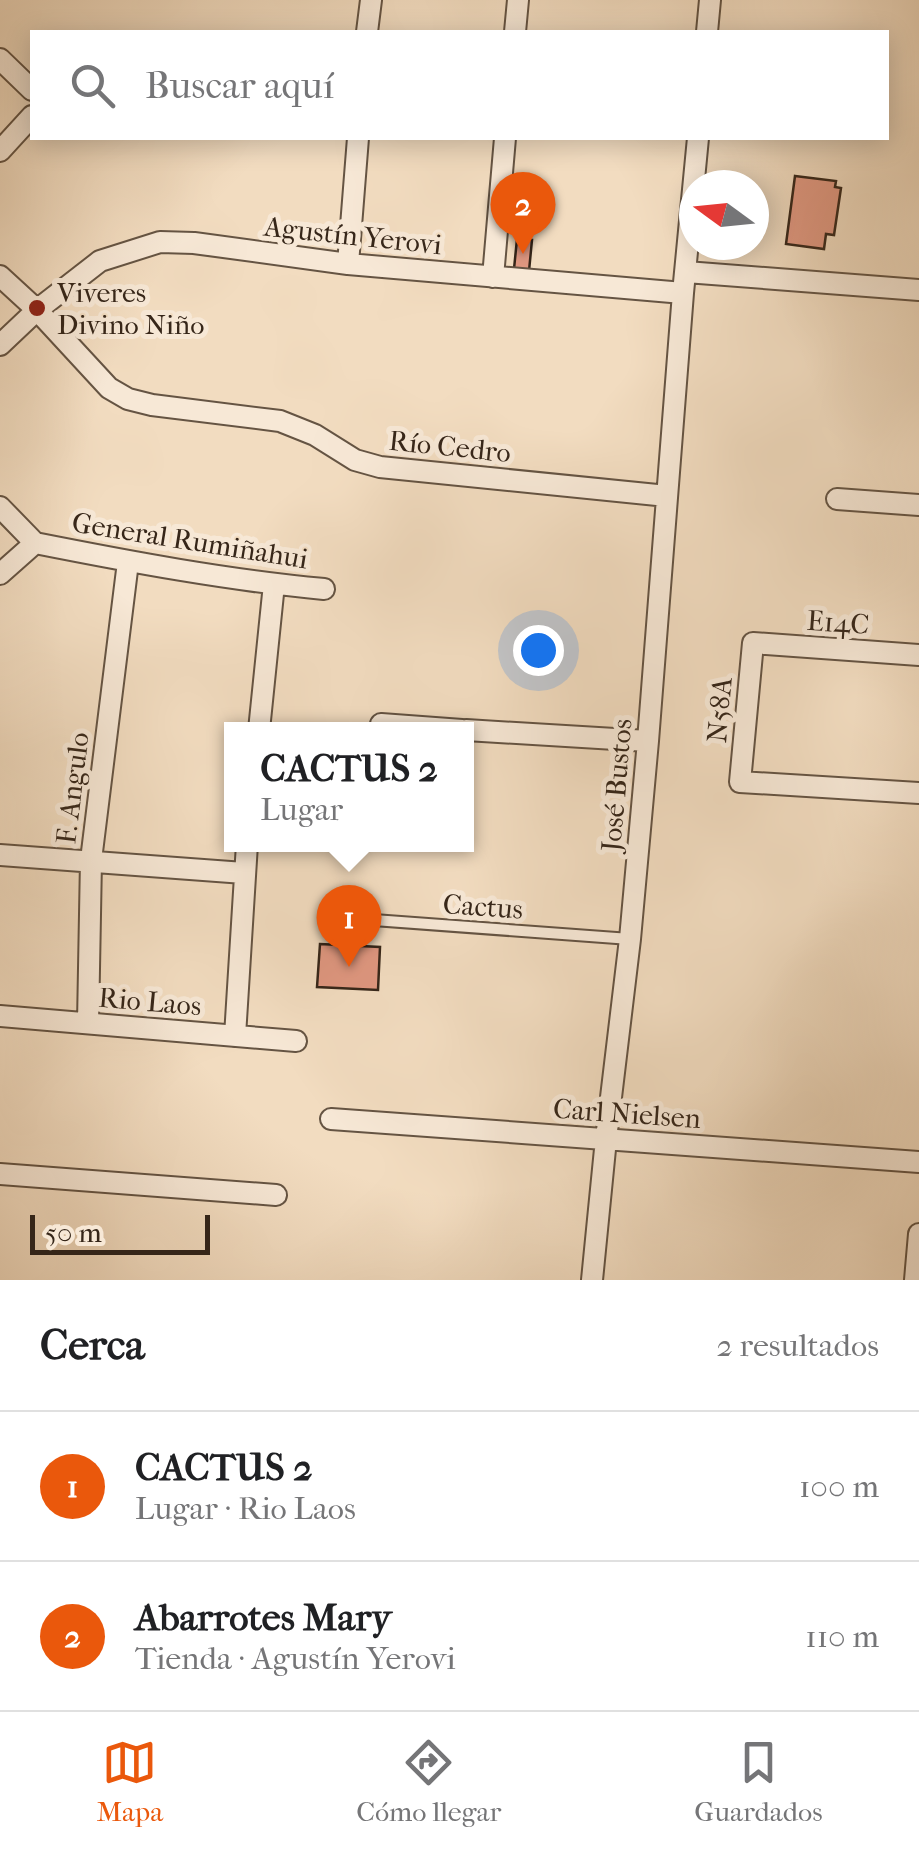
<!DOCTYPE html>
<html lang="es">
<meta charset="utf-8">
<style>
:root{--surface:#fff;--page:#f6f6f6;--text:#202124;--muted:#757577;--line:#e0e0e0;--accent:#ea580c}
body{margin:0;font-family:"IM FELL French Canon",serif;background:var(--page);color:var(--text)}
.compass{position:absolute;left:679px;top:170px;width:90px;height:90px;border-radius:50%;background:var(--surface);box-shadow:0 5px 25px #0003;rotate:285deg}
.scale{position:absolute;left:30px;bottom:25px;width:180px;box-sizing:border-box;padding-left:10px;border:5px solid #362619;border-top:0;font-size:28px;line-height:35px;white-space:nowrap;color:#362619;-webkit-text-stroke:8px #f7e8d6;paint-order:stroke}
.you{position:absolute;left:538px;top:650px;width:35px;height:35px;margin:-25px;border:8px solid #fff;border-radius:50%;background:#1a73e8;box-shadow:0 0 0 15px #1a73e833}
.badge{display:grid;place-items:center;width:65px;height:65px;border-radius:50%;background:var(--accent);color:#fff;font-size:32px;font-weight:700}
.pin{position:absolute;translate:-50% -82px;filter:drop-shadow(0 2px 5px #0008)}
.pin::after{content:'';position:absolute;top:52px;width:35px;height:30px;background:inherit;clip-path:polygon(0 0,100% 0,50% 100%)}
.popup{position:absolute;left:224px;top:722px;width:250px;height:130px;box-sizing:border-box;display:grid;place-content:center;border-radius:0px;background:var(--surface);filter:drop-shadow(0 2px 8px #0005);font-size:32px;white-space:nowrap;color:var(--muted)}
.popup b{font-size:38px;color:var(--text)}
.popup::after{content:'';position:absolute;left:50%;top:100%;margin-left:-20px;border:20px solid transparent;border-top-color:var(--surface)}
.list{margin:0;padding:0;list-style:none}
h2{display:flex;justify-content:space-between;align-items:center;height:130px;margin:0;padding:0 40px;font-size:42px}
h2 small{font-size:32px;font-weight:400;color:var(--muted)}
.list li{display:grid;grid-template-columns:65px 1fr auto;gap:30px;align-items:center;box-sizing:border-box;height:150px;padding:0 40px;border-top:2px solid var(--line)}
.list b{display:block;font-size:38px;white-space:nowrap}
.list p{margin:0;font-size:32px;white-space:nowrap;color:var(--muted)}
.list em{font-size:32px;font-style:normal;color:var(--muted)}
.icon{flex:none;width:55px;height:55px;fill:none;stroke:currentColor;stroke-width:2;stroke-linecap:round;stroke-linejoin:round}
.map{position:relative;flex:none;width:919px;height:1280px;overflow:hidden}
.search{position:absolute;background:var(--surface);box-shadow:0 5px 25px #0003;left:30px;right:30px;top:30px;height:110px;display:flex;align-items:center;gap:25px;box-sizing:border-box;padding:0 35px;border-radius:0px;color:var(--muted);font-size:38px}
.sheet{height:430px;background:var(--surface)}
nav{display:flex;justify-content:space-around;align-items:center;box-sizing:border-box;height:140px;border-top:2px solid var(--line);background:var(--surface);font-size:28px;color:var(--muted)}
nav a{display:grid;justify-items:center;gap:5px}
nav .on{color:var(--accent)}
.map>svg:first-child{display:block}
.building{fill:#df9780;stroke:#362619;stroke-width:2.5}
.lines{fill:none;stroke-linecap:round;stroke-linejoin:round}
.service-casing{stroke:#655443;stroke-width:14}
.minor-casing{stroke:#655443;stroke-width:24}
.service{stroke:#f7e8d6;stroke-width:10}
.minor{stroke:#f7e8d6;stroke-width:20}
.poi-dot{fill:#8f2418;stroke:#f7e8d6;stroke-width:4}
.labels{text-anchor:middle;stroke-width:10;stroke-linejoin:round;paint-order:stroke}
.street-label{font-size:28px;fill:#362619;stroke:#f7e8d6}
.poi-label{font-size:28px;fill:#362619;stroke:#f7e8d6;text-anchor:start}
</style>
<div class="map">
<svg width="919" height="1280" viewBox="0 0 919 1280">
<rect width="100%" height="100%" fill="#f2dcc0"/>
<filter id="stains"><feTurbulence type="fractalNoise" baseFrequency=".002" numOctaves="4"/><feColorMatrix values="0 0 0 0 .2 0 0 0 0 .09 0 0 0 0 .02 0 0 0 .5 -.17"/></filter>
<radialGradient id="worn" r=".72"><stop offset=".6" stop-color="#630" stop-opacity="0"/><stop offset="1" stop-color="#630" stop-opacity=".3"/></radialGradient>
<path class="building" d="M795,176L836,181L835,187L841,188L834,235L826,234L824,249L786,244Z
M517,239L532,240L529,271L514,269Z
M320,944L380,947L378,990L317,987Z"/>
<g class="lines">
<g class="service-casing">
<path id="service" d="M333,917L630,939"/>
</g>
<g class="minor-casing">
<path id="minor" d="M367,32L371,0
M515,32L518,0
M707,32L710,0
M0,59L32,90
M0,151L32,116
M348,264L358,138
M686,272L919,290
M0,276L37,310L109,388L128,399L152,405L280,421L315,435L355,460L380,467L667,496
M493,277L505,138
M0,345L37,310L100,261L160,242L194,243L348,264L683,293
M837,499L919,505
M0,507L35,543
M0,574L35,543C131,562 227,580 324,589
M919,655L753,643L740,782L919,793
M381,724L462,730
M259,730L274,584
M466,730L648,741
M0,855L244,873
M0,1016L296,1041
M88,1023L91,860L128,562
M235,1036L247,844
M331,1119L919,1162
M0,1174L276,1195
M592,1280L606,1139L630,939L648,741L683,293L698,138
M915,1280L919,1234"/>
</g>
<use href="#service" class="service"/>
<use href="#minor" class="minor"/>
</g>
<circle class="poi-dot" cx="37" cy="308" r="10"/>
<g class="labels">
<g class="street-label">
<text transform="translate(353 235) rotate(6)" y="10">Agustín Yerovi</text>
<text transform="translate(450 446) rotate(6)" y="10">Río Cedro</text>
<text transform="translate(190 540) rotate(9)" y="10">General Rumiñahui</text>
<text transform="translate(838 622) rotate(4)" y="10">E14C</text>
<text transform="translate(719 710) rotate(-85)" y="10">N58A</text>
<text transform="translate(616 785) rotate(-85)" y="10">José Bustos</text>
<text transform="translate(72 788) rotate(-83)" y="10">F. Angulo</text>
<text transform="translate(483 906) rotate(4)" y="10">Cactus</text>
<text transform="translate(150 1001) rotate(5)" y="10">Rio Laos</text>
<text transform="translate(627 1113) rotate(4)" y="10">Carl Nielsen</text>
</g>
<g class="poi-label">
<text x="57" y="302">Viveres<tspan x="57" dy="32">Divino Niño</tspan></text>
</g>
</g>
<rect width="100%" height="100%" filter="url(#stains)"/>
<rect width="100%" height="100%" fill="url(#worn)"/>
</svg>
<svg class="compass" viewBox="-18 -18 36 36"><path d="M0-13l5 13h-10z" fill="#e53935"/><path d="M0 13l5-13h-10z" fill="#757577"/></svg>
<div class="scale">50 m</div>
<div class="you"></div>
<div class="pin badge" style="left:349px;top:967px">1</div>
<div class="popup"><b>CACTUS 2</b>Lugar</div>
<div class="pin badge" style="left:523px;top:254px">2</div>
<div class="search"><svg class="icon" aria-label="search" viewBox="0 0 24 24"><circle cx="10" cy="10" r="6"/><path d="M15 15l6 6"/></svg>Buscar aquí</div>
</div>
<section class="sheet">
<h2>Cerca<small>2 resultados</small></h2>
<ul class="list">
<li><span class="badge">1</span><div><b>CACTUS 2</b><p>Lugar · Rio Laos</p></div><em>100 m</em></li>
<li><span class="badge">2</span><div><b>Abarrotes Mary</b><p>Tienda · Agustín Yerovi</p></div><em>110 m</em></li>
</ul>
</section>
<nav>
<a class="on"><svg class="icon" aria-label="map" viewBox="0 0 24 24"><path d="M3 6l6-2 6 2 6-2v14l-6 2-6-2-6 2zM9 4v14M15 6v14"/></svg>Mapa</a>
<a><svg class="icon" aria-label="directions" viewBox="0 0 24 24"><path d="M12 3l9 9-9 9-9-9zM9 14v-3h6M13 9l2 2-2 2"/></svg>Cómo llegar</a>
<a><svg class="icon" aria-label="saved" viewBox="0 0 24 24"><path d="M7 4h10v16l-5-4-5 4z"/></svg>Guardados</a>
</nav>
